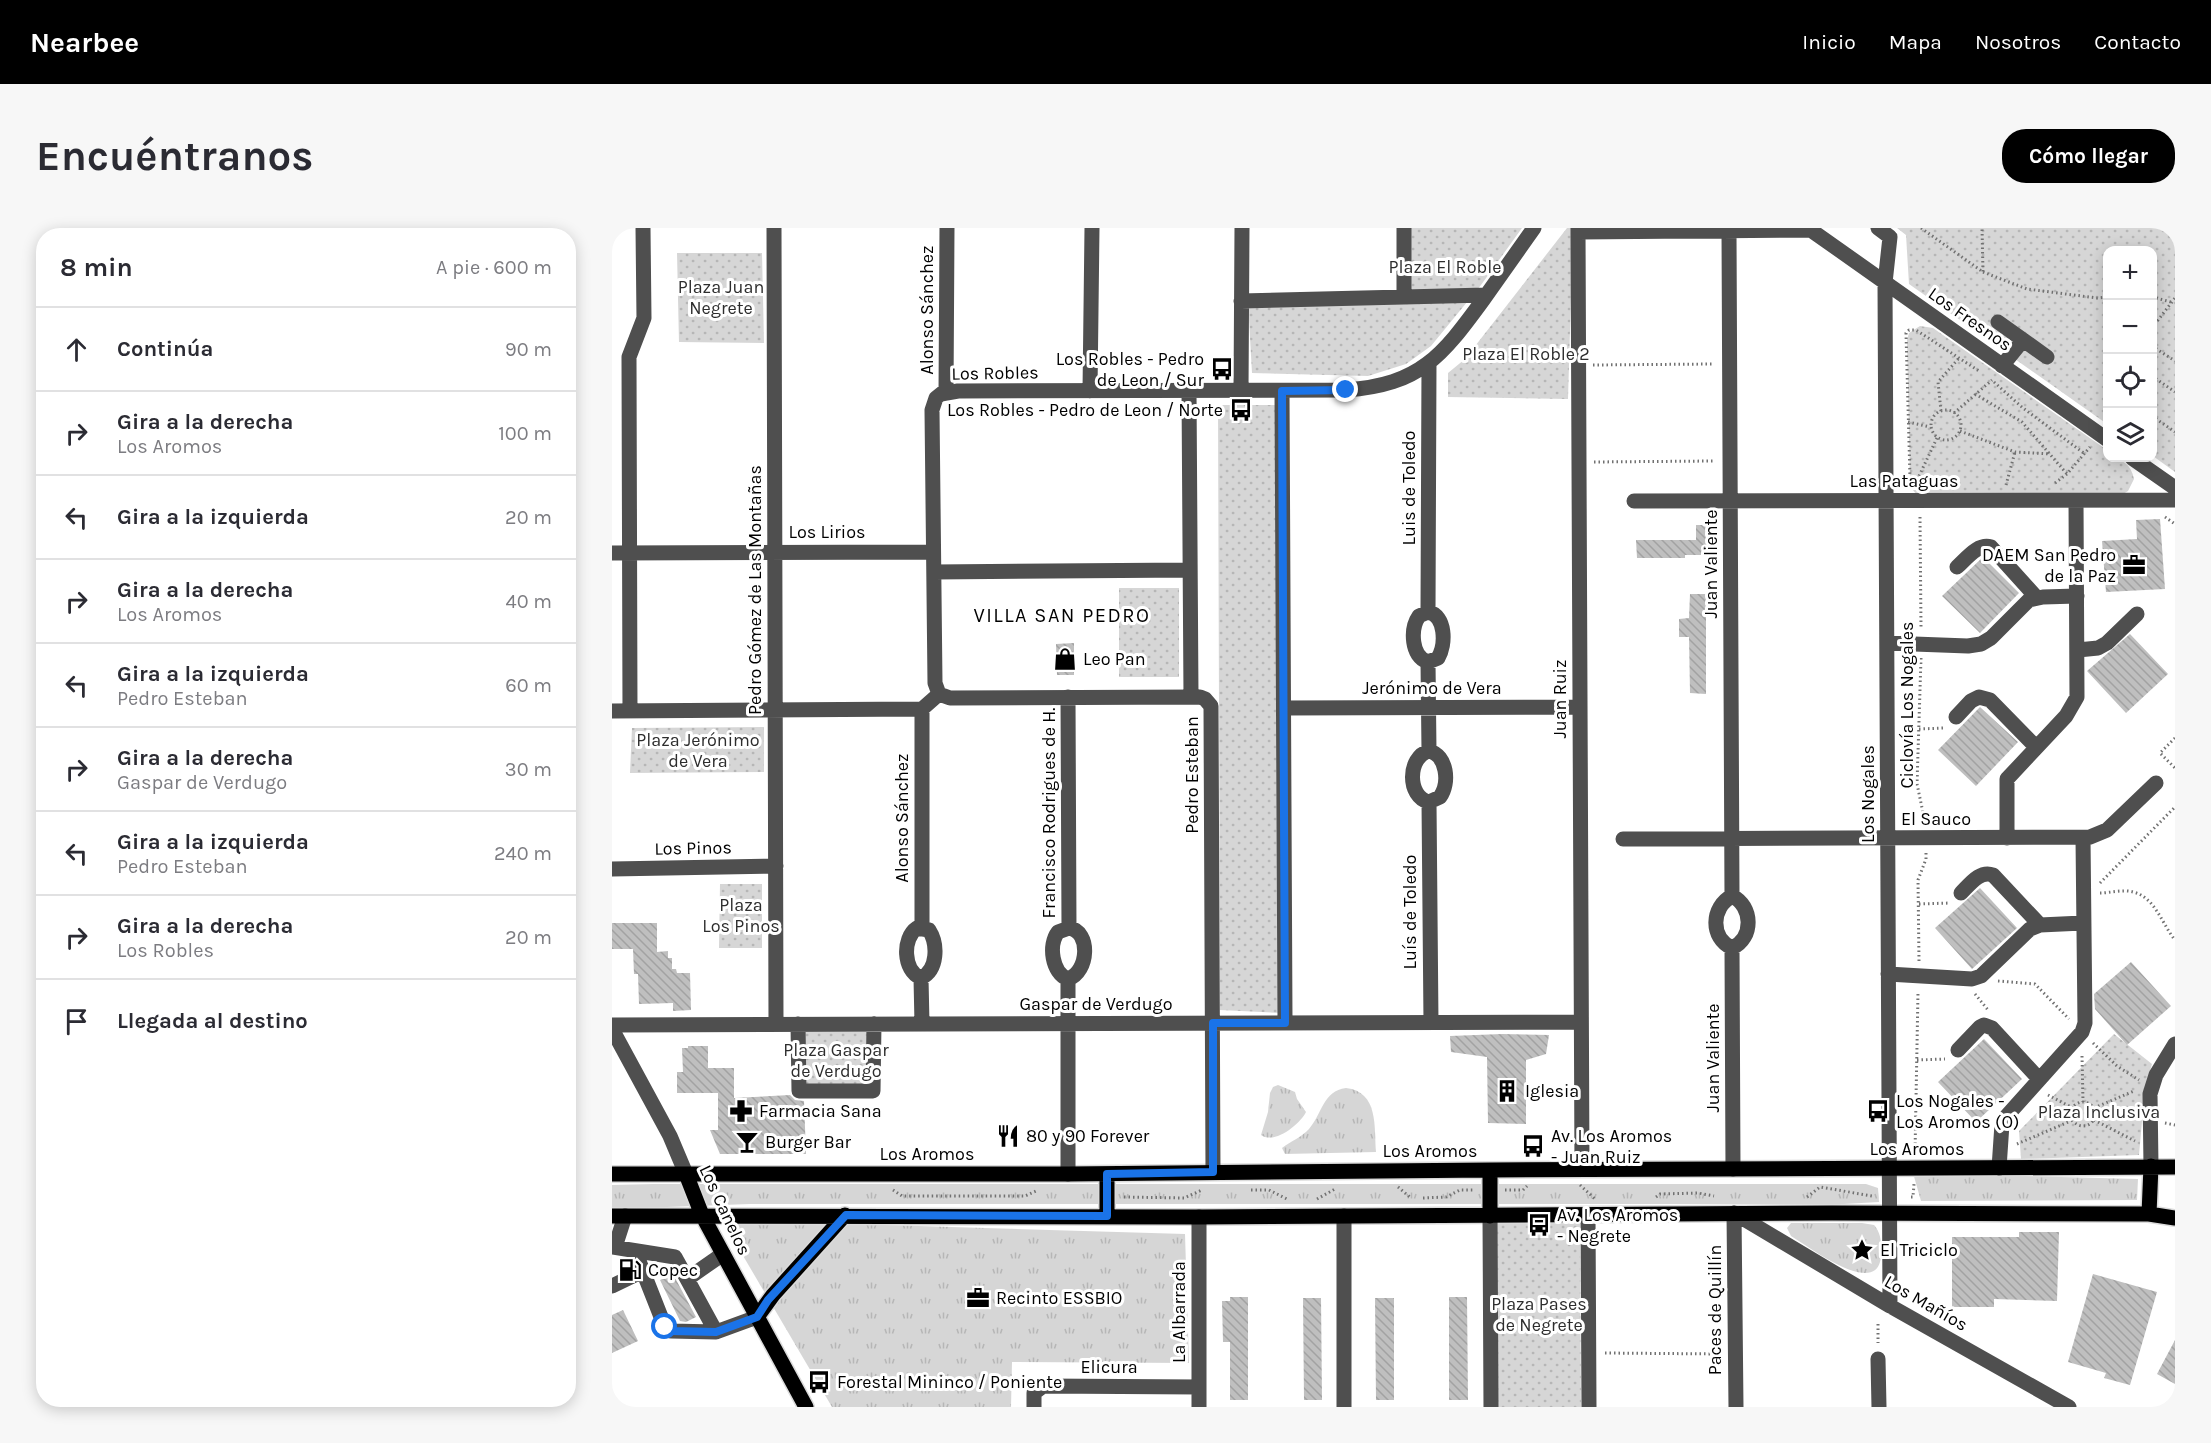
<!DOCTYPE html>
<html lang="es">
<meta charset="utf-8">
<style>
:root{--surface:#fff;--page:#f7f7f7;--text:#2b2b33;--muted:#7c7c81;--line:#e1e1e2;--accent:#000}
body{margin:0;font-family:Karla,sans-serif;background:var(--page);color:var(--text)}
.controls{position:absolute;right:18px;top:18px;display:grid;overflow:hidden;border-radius:12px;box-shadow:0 3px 15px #0003}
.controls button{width:54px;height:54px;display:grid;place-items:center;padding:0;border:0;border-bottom:2px solid var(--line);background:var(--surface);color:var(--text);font:30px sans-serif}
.stop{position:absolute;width:18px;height:18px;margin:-14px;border:4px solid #1a73e8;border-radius:50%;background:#fff}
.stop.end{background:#1a73e8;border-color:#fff;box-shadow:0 2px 6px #0008}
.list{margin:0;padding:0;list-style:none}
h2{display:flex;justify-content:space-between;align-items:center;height:78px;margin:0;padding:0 24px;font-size:26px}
h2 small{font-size:20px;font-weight:400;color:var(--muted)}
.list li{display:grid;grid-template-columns:39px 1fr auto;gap:18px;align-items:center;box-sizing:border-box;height:84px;padding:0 24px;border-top:2px solid var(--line)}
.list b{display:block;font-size:22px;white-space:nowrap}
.list p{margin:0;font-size:20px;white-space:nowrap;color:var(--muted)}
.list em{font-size:20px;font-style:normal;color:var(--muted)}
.icon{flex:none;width:33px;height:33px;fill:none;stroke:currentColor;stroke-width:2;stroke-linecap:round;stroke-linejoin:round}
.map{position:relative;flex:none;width:1563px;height:1179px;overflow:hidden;border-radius:24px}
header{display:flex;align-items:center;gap:36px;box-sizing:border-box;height:84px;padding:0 30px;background:var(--accent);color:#fff}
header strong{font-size:28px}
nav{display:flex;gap:33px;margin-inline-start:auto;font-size:21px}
.intro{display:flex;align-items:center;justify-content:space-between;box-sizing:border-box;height:144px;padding:0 36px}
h1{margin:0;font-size:42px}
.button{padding:15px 27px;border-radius:24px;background:var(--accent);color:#fff;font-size:21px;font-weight:700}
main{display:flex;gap:36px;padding:0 36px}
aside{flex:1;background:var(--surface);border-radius:24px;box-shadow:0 3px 15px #0003}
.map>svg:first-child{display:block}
.grass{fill:url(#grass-tufts)}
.park{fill:url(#park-dots)}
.building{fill:url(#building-back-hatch)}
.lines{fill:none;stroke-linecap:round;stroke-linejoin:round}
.major-casing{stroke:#dbdbdb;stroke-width:18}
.path{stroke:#717171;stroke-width:3;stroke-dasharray:1.5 3;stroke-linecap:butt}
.minor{stroke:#4f4f4f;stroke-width:15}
.major{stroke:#000;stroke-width:15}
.route{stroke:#1a73e8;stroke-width:8}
.labels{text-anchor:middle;stroke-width:6;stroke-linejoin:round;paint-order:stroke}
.park-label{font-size:18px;fill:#2d2d2d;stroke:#fff}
.street-label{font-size:18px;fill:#000;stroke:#fff}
.poi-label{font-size:18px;fill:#000;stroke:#fff;text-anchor:start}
.neighbourhood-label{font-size:20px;letter-spacing:1.5px;fill:#000;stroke:#fff}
</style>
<header>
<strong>Nearbee</strong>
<nav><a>Inicio</a><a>Mapa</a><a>Nosotros</a><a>Contacto</a></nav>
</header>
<div class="intro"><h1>Encuéntranos</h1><a class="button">Cómo llegar</a></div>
<main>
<aside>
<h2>8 min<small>A pie · 600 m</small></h2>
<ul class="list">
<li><svg class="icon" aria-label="ahead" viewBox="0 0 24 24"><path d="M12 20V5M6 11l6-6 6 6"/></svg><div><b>Continúa</b></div><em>90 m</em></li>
<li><svg class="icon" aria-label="right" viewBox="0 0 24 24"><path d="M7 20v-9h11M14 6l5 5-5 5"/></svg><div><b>Gira a la derecha</b><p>Los Aromos</p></div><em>100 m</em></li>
<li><svg class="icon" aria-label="left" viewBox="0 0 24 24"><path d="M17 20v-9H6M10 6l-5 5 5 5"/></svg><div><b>Gira a la izquierda</b></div><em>20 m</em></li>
<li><svg class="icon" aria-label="right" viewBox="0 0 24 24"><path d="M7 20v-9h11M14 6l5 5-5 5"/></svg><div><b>Gira a la derecha</b><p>Los Aromos</p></div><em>40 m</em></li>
<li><svg class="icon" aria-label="left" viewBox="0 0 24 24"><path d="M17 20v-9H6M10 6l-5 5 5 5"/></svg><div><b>Gira a la izquierda</b><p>Pedro Esteban</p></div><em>60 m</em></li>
<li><svg class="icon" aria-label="right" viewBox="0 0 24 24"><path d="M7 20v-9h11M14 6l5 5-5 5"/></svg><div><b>Gira a la derecha</b><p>Gaspar de Verdugo</p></div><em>30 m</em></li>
<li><svg class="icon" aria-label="left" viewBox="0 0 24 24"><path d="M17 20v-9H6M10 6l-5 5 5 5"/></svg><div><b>Gira a la izquierda</b><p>Pedro Esteban</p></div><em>240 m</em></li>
<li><svg class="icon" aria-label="right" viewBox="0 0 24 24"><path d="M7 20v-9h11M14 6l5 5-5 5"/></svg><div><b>Gira a la derecha</b><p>Los Robles</p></div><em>20 m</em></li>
<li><svg class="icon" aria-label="arrive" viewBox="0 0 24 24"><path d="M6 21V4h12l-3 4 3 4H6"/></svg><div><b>Llegada al destino</b></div></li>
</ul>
</aside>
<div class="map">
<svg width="1563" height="1179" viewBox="0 0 1563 1179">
<defs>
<pattern id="grass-tufts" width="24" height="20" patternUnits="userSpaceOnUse" patternTransform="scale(1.5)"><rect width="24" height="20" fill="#d6d6d6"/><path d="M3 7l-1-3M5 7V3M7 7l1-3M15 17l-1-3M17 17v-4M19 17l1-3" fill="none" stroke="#b6b6b6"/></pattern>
<pattern id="park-dots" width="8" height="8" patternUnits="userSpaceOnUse" patternTransform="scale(1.5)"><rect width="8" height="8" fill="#d6d6d6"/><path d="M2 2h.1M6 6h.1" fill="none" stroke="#b6b6b6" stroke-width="1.8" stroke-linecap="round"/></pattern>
<pattern id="building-back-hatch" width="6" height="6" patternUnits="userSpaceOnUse" patternTransform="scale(1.5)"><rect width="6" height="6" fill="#bfbfbf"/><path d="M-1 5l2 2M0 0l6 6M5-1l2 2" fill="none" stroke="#a2a2a2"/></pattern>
</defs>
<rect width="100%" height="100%" fill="#fff"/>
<path class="grass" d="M666,857L683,864L685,871L694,884C688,896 663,917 649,907L656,884L658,865L661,859Z
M734,860C767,864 762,899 764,924L673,926L670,920C679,913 690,909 697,901C710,886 711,863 734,860Z
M1301,945L1526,951L1525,972L1309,973Z
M42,956H1254L1266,960L1267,974L1232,976H138L0,981V957Z
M110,992L573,1006L577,1135L400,1134L399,1179H220Z
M1179,995H1250L1262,997C1270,1006 1269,1016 1269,1028C1266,1072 1196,1018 1179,1008L1175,1000Z"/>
<path class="park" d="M795,0H910L869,57L819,118L794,136L756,148L640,145L636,74L792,75Z
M955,0H961L956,171L836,169V145L853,131Z
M1285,0H1563V244L1541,228L1540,22H1496L1495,196L1297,56L1294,7Z
M65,25H150L152,115L67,114Z
M1308,98L1321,100L1495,222L1496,230C1510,230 1519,236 1522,251L1516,263L1511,266H1304L1298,258L1295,112L1297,105Z
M606,177H663L669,785L608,782Z
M507,360H567V449H507Z
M152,499V544L18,545L20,500Z
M108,656H150V720H107Z
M188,804H260V861L188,862Z
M1502,806L1540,836L1533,860L1527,927L1409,931L1407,903Z
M885,993H968L969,1179H886Z"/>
<path class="building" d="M1548,291L1553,361L1494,364L1490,313L1525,311L1524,292Z
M1084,297H1099V327H1073V330H1025L1024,312H1084Z
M1371,329L1407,365L1368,405L1330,368Z
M1078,366H1094V466L1078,465L1077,409H1067V391L1077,390Z
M1518,406L1556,446L1514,485L1475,443Z
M462,415V447H445L444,416Z
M1368,479L1406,514L1364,558L1326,522Z
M1368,660L1405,700L1360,741L1323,700Z
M0,695H45V724L56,723V730H60V741H64L65,745H78L79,782L61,783V775L27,776L26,746H22L21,721H0Z
M1519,734L1559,778L1515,817L1483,781L1482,766Z
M890,806L937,807L934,826L914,832V896L876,895L875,829L839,824L838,808Z
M1372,811L1410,851L1364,894L1326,854Z
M76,818H96V840H122V870L178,867L183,872L192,873L194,926H108L98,902H106V865H65V844H71L70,820H76Z
M1407,1004H1447L1445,1073L1382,1071V1079H1340V1009H1407Z
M61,1046L84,1089L74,1094L68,1093L48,1052Z
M1481,1046L1545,1064L1518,1157L1492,1150L1494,1145L1456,1134Z
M618,1069H636V1172H618V1114H611L610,1073H618Z
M837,1069H855L856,1172H837Z
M691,1070H709L710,1172H692Z
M763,1070H782V1172H764Z
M11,1082L26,1113L0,1125V1087Z
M1563,1112V1156L1545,1146Z"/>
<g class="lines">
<g class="major-casing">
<path id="major" d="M878,942V988
M0,946H456L878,942L1563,939
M74,946L90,987L194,1179
M495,946V988
M1537,986L1539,938
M0,988L587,989L1220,985L1537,986L1563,990
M145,1089L161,1067L233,987"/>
</g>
<path class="path" d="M1309,0L1371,44L1370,0
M1371,44L1415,61L1485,70L1496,69
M1540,69L1559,74
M1540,100L1563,70
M1540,118L1563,133
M981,137L1101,136
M1540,148L1563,164
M1382,154L1411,180L1473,226
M1363,166L1410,194L1455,246
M1319 197a15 15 0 1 1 30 0a15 15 0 1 1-30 0Z
M1329,183L1326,154L1347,130
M1342,185L1380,152
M1540,188L1563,204
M1296,194L1318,199
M1348,203L1403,224L1438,226
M1325,210L1307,248L1306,258L1298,250L1294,105L1297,102H1304L1367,143
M982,234L1101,233
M1443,255L1455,246L1478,219
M1394,257L1403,224
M1308,289L1309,400
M1553,289L1563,296
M1309,430L1305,556L1313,594
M1307,501L1332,500
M1563,510L1548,525L1563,540
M1488,655L1563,579
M1488,665C1498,665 1511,661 1521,664C1543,669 1550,696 1563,712
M1307,676L1338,675
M1307,733L1306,652L1314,631V624
M1386,753L1423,756L1457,791
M1363,766L1376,782
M1481,815L1505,838L1527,852
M1470,828L1471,874
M1305,832L1333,831
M1436,867L1461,880
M1459 886a12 12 0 1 1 24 0a12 12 0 1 1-24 0Z
M1482,880L1522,863
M1482,892L1523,913
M1553,895L1563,897
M1405,916L1461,892
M1303,925L1306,764
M968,957L983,971
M786,959L799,970
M281,962L290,968H413L424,963
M639,962H657L675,971
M893,962H911L915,958
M512,969L572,970L590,962
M1044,969L1048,966L1086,965L1102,968
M1195,969L1208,959L1260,968
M1299,969H1301L1302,956
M811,970L834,969L848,962H863
M705,971L723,961
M1266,1096V1115
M993,1125L1109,1126"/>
<path class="minor" d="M162,0L164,796
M966,0L970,941
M1196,0L1496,212
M1266,0L1278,9L1273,55L1278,1078
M1117,3L1120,668
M966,4L1199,2
M792,69V0
M629,73L874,67
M1386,94L1435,129
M1390,138L1411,112
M478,163L480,0
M577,163L579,469
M629,163L630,0
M670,163L673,794
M334,165L335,0
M1520,230L1563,260
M1022,273L1563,272
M0,325L321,324
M1345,339C1355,330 1366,315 1379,319L1425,370
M322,344L578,342
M816,384L817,135
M816,384C834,387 834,417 826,430L816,434C799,429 798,401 807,388Z
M1275,415L1356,418L1369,416L1379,410L1417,372L1431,369L1465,368
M1466,422L1486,420L1495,415L1525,386
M816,434L817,523
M456,469L457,700
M672,480L968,479
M0,483L310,481L327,466
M18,483L17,129L32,90L31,0
M1344,489L1359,473L1367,469L1378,472L1424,519
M817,523C835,527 838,555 828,569L817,574C795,569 795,529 817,523Z
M817,574L819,794
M1395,610V551L1454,488L1465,469L1464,273
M1011,611L1478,609L1495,602L1544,555
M0,641L164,638
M1349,665C1358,656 1368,642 1381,647L1428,697
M1120,668C1099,679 1098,710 1120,720
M1120,668C1141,678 1142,710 1120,720
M305,700L317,702C326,716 326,742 309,750C291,743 290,710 305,700Z
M310,700V481
M457,700C479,703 477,744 456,751C440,745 436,717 446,704Z
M1120,720L1121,941
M1276,746L1360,751L1369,748L1418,701L1428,697L1471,695
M309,750L310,796
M186,796L187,863H261L262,796
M0,797L969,794
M0,801L58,908L74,946
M1346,822L1368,799L1372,797L1380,800L1427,851
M1539,938L1538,866L1544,847L1563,816
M1387,940L1390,896L1392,891L1470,804L1473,795L1471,610
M601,944L599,478L593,471L588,469L338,470L327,466L323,455L320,182L324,170L329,166L346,163L734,162C808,157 830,128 871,72C888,48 905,24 922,0
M456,946V751
M1122,985L1278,1078L1457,1179
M1122,985L1124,1179
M976,987L977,1179
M732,988V1179
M878,988L879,1179
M587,989V1179
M0,1019L63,1029L104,1104L145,1089
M3,1019L13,988
M23,1023L53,1099L59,1103L104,1104
M75,1051L111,1026
M0,1058L31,1043
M1266,1131L1267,1179
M422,1179V1165L431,1158L587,1159"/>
<use href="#major" class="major"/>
</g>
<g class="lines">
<path class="route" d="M53,1099L59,1103L104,1104L145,1089L156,1072L234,987L495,988V946L601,944V795H673L670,163L734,162"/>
</g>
<defs>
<g id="bus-bare" transform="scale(1.8)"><path d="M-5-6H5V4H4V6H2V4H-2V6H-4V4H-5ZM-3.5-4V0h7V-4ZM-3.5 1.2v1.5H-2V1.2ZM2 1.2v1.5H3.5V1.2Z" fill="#000" stroke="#fff" stroke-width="2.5" paint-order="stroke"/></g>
<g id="office-bare" transform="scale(1.8)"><path d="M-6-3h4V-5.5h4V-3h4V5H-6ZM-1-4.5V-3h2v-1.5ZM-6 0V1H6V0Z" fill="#000" stroke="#fff" stroke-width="2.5" paint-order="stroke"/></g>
<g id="shop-bare" transform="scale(1.8)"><path d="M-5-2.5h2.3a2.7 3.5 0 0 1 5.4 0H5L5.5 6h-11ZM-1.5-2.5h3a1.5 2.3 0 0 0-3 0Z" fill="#000" stroke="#fff" stroke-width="2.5" paint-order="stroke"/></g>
<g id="building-bare" transform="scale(1.8)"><path d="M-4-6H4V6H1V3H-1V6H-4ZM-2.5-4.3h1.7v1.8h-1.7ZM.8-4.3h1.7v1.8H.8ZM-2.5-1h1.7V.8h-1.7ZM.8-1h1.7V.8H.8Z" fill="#000" stroke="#fff" stroke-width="2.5" paint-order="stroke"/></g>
<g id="pharmacy-bare" transform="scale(1.8)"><path d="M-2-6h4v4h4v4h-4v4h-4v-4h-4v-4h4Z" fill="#000" stroke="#fff" stroke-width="2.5" paint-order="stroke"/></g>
<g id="restaurant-bare" transform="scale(1.8)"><path d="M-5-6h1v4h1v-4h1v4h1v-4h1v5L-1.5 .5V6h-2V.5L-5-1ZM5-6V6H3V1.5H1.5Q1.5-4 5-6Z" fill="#000" stroke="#fff" stroke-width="2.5" paint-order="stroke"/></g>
<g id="bar-bare" transform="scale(1.8)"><path d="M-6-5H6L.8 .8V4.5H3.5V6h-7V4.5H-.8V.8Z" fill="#000" stroke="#fff" stroke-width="2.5" paint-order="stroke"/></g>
<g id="sight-bare" transform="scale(1.8)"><path d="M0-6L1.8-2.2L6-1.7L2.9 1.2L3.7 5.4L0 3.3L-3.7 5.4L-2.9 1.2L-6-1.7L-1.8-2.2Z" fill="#000" stroke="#fff" stroke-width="2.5" paint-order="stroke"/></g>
<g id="fuel-bare" transform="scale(1.8)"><path d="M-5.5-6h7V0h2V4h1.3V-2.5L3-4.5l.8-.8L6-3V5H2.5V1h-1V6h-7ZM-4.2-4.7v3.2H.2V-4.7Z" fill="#000" stroke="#fff" stroke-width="2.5" paint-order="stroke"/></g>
</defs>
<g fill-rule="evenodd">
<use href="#bus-bare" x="610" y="141"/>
<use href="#bus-bare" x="629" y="182"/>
<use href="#office-bare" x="1522" y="337"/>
<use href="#shop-bare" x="453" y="431"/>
<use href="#building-bare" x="895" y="863"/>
<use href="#pharmacy-bare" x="129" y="883"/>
<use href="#bus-bare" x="1266" y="883"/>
<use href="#restaurant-bare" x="396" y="908"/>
<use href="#bar-bare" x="135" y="914"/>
<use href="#bus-bare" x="921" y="918"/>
<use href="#bus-bare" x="927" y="997"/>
<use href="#sight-bare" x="1250" y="1022"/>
<use href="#fuel-bare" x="18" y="1042"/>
<use href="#office-bare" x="366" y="1070"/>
<use href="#bus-bare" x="207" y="1154"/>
</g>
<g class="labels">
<g class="park-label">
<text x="833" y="45">Plaza El Roble</text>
<text x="109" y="65">Plaza Juan<tspan x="109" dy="21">Negrete</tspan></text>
<text x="914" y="132">Plaza El Roble 2</text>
<text x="86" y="518">Plaza Jerónimo<tspan x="86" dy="21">de Vera</tspan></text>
<text x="129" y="683">Plaza<tspan x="129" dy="21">Los Pinos</tspan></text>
<text x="224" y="828">Plaza Gaspar<tspan x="224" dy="21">de Verdugo</tspan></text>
<text x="1487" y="890">Plaza Inclusiva</text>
<text x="927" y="1082">Plaza Pases<tspan x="927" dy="21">de Negrete</tspan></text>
</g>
<g class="street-label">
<text transform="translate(315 82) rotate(-90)" y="6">Alonso Sánchez</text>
<text transform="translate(1358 91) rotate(35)" y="6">Los Fresnos</text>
<text transform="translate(383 145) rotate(-1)" y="6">Los Robles</text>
<text x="1292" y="259">Las Pataguas</text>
<text transform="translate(797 260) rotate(-90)" y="6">Luis de Toledo</text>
<text x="215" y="310">Los Lirios</text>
<text transform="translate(1099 336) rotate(-90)" y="6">Juan Valiente</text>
<text transform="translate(143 362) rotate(-90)" y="6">Pedro Gómez de Las Montañas</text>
<text x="820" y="466">Jerónimo de Vera</text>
<text transform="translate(948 471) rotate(-90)" y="6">Juan Ruiz</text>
<text transform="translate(1295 477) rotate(-90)" y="6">Ciclovía Los Nogales</text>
<text transform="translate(580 547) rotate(-90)" y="6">Pedro Esteban</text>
<text transform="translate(1256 566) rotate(-90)" y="6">Los Nogales</text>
<text transform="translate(437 585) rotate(-90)" y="6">Francisco Rodrigues de H.</text>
<text transform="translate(290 590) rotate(-90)" y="6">Alonso Sánchez</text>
<text x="1324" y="597">El Sauco</text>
<text transform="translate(81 620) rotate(-1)" y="6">Los Pinos</text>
<text transform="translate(798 684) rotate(-90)" y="6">Luís de Toledo</text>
<text x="484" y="782">Gaspar de Verdugo</text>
<text transform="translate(1101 830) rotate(-90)" y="6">Juan Valiente</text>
<text x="1305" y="927">Los Aromos</text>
<text x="818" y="929">Los Aromos</text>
<text x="315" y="932">Los Aromos</text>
<text transform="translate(113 982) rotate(65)" y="6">Los Canelos</text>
<text transform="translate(1314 1075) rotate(30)" y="6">Los Mañíos</text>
<text transform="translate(1103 1082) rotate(-90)" y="6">Paces de Quillín</text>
<text transform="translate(567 1084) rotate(-90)" y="6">La Albarrada</text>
<text x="497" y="1145">Elicura</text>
</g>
<g class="poi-label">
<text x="592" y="137" text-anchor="end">Los Robles - Pedro<tspan x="592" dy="21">de Leon / Sur</tspan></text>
<text x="611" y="188" text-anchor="end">Los Robles - Pedro de Leon / Norte</text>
<text x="1504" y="333" text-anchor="end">DAEM San Pedro<tspan x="1504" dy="21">de la Paz</tspan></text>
<text x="471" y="437">Leo Pan</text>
<text x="913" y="869">Iglesia</text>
<text x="1284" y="879">Los Nogales -<tspan x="1284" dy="21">Los Aromos (O)</tspan></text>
<text x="147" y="889">Farmacia Sana</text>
<text x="414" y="914">80 y 90 Forever</text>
<text x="939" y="914">Av. Los Aromos<tspan x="939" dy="21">- Juan Ruiz</tspan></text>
<text x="153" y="920">Burger Bar</text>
<text x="945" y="993">Av. Los Aromos<tspan x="945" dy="21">- Negrete</tspan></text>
<text x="1268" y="1028">El Triciclo</text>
<text x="36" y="1048">Copec</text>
<text x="384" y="1076">Recinto ESSBIO</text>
<text x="225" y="1160">Forestal Mininco / Poniente</text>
</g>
<g class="neighbourhood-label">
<text x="450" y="394">VILLA SAN PEDRO</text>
</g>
</g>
</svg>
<div class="controls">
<button>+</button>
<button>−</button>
<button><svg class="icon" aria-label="locate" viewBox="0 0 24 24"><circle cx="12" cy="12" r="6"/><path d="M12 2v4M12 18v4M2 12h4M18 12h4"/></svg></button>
<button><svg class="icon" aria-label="layers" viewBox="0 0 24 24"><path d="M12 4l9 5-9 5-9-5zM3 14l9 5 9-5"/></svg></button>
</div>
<div class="stop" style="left:53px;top:1099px"></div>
<div class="stop end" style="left:734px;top:162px"></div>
</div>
</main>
